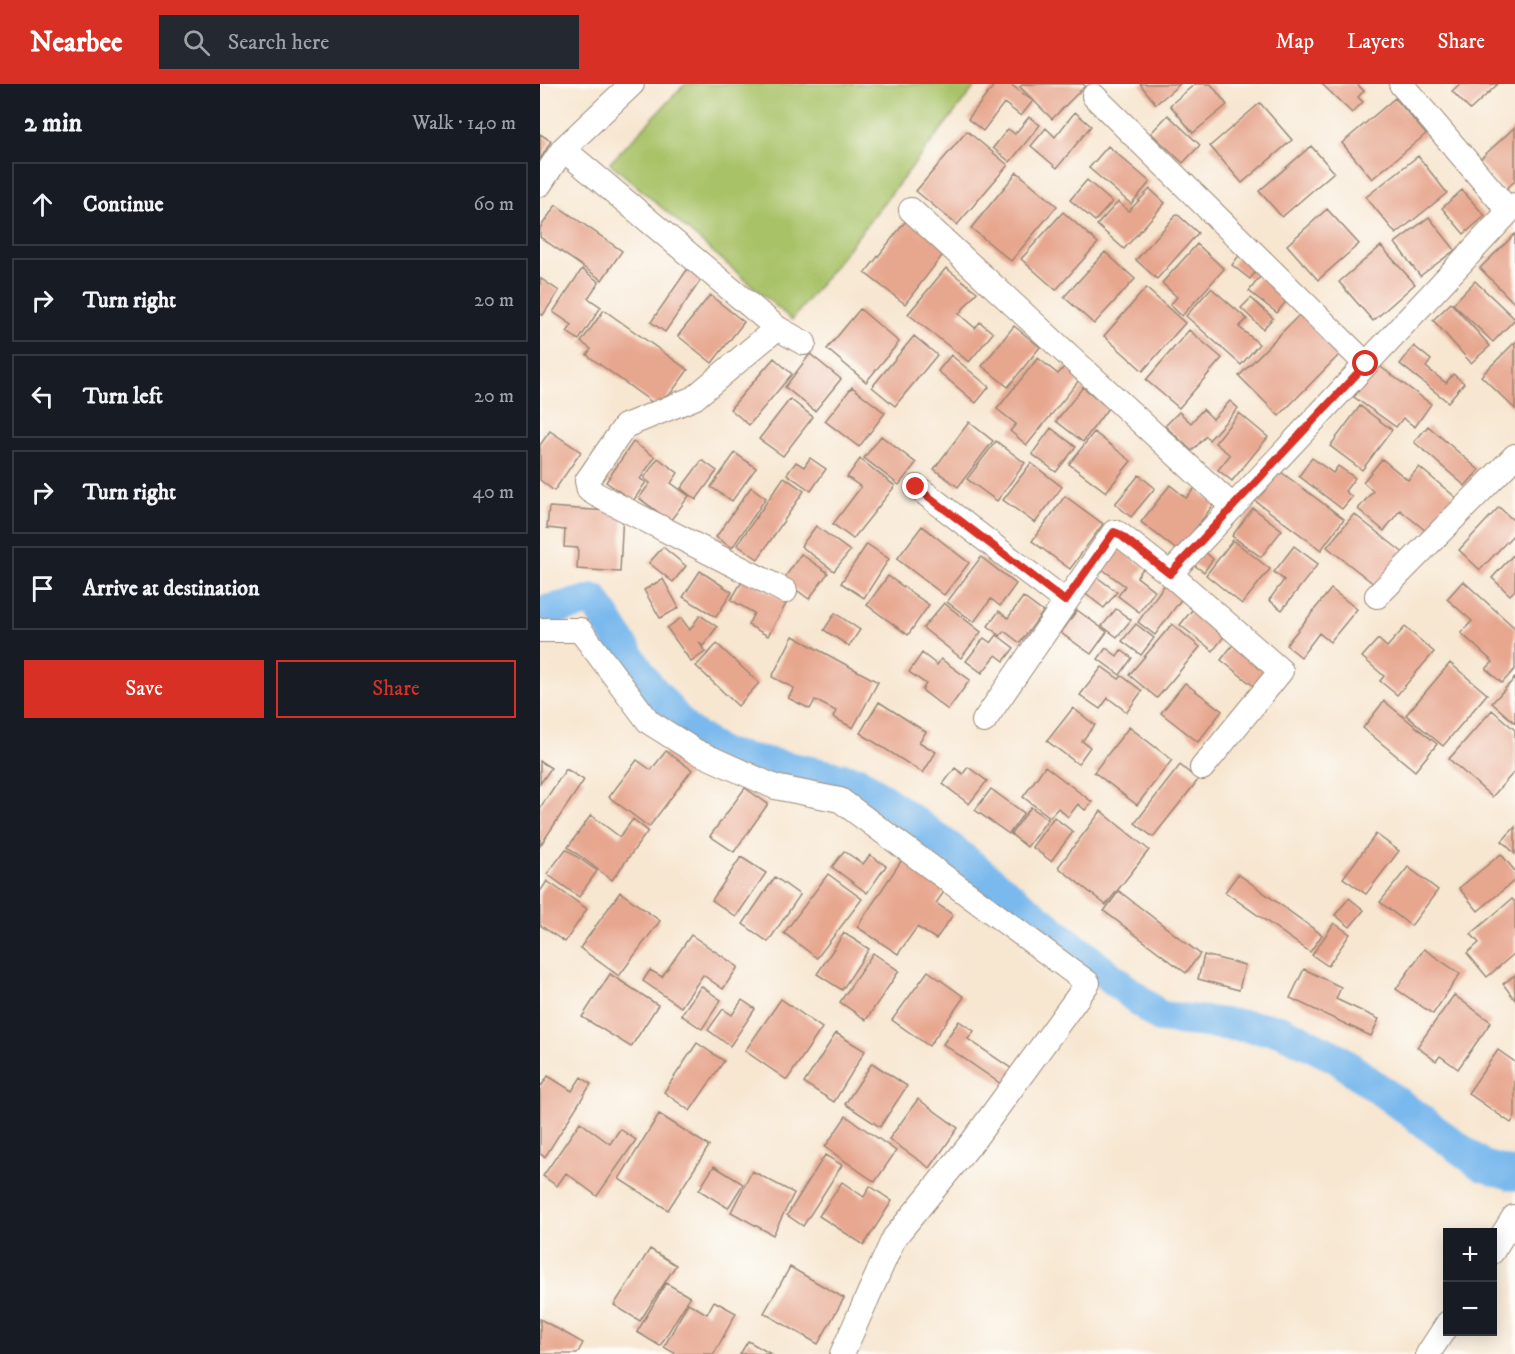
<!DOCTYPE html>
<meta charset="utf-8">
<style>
:root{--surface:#171b24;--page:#242831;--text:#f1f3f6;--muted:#9ea1a6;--line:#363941;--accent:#d93025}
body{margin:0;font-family:"IM FELL DW Pica",serif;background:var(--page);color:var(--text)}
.controls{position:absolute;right:18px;bottom:18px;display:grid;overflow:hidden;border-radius:0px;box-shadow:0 3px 15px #0003}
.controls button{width:54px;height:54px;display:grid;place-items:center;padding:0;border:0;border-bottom:2px solid var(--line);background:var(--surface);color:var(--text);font:30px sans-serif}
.stop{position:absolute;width:18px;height:18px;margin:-14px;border:4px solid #d93025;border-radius:50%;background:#fff}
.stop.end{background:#d93025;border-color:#fff;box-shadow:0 2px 6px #0008}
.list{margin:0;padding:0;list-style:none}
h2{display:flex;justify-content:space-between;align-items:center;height:78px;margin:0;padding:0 24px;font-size:26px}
h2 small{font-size:20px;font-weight:400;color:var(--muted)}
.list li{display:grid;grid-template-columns:39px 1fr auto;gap:18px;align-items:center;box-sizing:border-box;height:84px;margin:0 12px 12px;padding:0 12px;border:2px solid var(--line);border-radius:0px}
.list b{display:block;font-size:22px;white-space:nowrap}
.list em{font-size:20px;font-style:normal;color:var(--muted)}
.actions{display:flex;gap:12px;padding:18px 24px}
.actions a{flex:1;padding:14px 0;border:2px solid var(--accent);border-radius:0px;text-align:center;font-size:21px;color:var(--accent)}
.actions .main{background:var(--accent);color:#fff}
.icon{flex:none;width:33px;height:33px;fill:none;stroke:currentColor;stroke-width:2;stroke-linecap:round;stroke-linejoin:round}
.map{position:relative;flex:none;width:975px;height:1270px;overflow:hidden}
header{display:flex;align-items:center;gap:36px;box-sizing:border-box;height:84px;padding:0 30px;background:var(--accent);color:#fff}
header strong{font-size:28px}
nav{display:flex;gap:33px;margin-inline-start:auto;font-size:21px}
.search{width:420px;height:54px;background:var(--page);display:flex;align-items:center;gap:15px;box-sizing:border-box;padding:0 21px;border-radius:0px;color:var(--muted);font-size:22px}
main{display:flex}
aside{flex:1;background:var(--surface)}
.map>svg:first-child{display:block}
.green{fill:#a8c268;stroke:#727643;stroke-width:1.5}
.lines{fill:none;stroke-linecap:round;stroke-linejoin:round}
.canal{stroke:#7ab9ed;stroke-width:32}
.building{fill:#e7a68e}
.street-casing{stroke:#987;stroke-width:26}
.street{stroke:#fff;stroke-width:24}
.route{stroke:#d93025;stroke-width:8}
</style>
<header>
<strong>Nearbee</strong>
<div class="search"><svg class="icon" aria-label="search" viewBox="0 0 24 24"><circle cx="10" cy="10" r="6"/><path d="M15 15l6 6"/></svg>Search here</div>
<nav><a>Map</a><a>Layers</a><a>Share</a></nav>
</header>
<main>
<aside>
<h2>2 min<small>Walk · 140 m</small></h2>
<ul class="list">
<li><svg class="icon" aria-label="ahead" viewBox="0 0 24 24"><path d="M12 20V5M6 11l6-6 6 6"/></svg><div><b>Continue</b></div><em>60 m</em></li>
<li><svg class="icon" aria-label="right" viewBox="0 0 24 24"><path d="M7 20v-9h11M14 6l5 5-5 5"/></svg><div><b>Turn right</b></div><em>20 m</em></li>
<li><svg class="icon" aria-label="left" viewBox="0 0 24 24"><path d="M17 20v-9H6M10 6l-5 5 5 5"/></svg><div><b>Turn left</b></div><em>20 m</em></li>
<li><svg class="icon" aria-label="right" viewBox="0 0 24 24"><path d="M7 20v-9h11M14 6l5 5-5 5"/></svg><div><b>Turn right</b></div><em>40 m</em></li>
<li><svg class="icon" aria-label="arrive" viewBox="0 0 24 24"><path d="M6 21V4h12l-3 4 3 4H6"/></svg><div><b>Arrive at destination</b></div></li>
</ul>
<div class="actions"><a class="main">Save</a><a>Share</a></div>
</aside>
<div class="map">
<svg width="975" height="1270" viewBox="0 0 975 1270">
<rect width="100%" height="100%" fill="#fdfcf7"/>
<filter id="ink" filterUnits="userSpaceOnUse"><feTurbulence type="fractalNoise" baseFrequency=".0167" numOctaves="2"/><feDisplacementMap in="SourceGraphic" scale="12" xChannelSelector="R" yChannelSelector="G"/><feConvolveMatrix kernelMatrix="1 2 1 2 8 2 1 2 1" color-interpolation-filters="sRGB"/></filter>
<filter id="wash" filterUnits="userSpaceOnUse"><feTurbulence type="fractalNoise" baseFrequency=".008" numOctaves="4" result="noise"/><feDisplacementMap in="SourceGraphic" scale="24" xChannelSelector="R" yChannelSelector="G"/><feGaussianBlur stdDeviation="1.35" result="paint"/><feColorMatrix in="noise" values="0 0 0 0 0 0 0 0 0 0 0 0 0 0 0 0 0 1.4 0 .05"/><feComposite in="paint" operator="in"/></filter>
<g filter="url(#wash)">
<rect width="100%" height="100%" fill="#f7e6d0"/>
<path class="green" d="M145,0H437L252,236L70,79Z"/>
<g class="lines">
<path class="canal" d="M0,528L54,516L105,597L145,645L182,670L319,698L410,764L620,933L740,946L797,974L943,1082L975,1091"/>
</g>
<g id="blocks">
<path class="building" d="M455,0H470L493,17L481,32L464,19L443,47L428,35Z
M483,0H543L545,2L512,35L480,3Z
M600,0H640L616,20Z
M655,0H671L687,21L653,49L630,21Z
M782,0H817L824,7L818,13L823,18L812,29Z
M920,0H958L930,26L912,7Z
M855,14L886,50L832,95L802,59Z
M720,19L752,56L702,99L670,62Z
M535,28L551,42L517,84L491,62L506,44L515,53Z
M628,31L660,61L643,79L611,49Z
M489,33L500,41L470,78L453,64L468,45L475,50Z
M975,43V97L965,106L938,77Z
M427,47L468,81L417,141L376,107Z
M0,50L11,57L0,76Z
M568,62L610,98L591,120L549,84Z
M771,62L794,88L742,133L719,107Z
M878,72L907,109L856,150L826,113Z
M477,88L517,122L471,177L431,144Z
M547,96L572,118L555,137L530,116Z
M610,105L625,119L584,165L557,141L578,118L589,127Z
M922,106L945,132L924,150L902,124Z
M16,121L82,167L62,196L0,153V144Z
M787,125L819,160L778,196L747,161Z
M523,128L558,159L516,206L481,175Z
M637,130L658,149L617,195L596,176Z
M889,133L915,166L880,192L855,159Z
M368,134L408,164L365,220L325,189Z
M975,150V220L940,184Z
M657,160L684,185L642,232L630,221L637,213L622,199Z
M841,162L875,200L833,237L799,198Z
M703,166L721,181L710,195L692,181Z
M565,168L595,195L554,240L524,213Z
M151,180L165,190L125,248L111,238Z
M406,184L437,208L419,230L435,244L440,238L453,249L429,278L368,230Z
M42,185L59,198L48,214L61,223L39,256L27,248L32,241L13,228Z
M723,189L751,211L737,229L709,207Z
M0,194L19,207L3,231L0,230Z
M935,197L975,235L953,258L913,220Z
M606,204L645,239L603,287L564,252Z
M671,204L707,235L699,243L719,260L701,281L646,232Z
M170,211L204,238L172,279L138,252Z
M711,214L733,234L723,245L701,224Z
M911,219L950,262L931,279L893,236Z
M320,225L359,258L326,298L287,265Z
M64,226L148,286L120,324L47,271L51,265L41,258Z
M762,228L802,268L739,332L699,292Z
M474,242L500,263L468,303L442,282Z
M649,246L682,274L639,324L606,296Z
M374,252L397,271L355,322L332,303Z
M975,258V325L941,292Z
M874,262L891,276L886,283L906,299L913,290L924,299L908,318L860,280Z
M270,270L301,295L275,327L245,303Z
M411,271L449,303L436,319L398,287Z
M234,274L252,290L209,341L190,325Z
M498,274L518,290L525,282L541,294L487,361L470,347L476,340L457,325Z
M838,281L891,320L875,343L863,334L856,343L814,313Z
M312,303L345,329L319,363L285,337Z
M543,303L568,324L543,358L516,337Z
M250,315L273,333L243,372L219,355Z
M690,317L698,324L669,356L666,352L652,367L625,342L639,328L651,339L663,325L673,335Z
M820,322L852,346L822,386L790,362Z
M699,329L728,353L692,397L678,386L690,371L675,359Z
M429,338L453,357L418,403L394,385Z
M888,342L939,386L925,402L874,358Z
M511,344L536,363L516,388L492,370Z
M10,347L41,368L14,407L0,396V361Z
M554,348L591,377L566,408L529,380Z
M341,352L376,379L359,401L324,374Z
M456,357L485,379L457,417L427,395Z
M93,358L115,373L100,395L106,398L93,417L66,398Z
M195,369L216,384L192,417L171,403Z
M118,374L138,389L131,399L149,412L130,437L99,414L110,399L104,394Z
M270,374L286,385L271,407L247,390L256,378L264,383Z
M772,374L793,389L798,382L815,394L805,407L812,413L802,425L759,392Z
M320,375L355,402L313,455L293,440L321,403L307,393Z
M842,375L868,396L879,383L919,416L891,451L860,426L844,447L818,425L833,407L823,398Z
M162,376L177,387L156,416L141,404Z
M491,379L522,403L495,439L463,416Z
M737,385L804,435L781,466L714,416Z
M599,391L615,404L591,433L575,420Z
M244,393L264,407L218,475L197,461Z
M630,401L646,414L655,404L674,420L638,467L601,438Z
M211,403L226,414L192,464L176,453Z
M525,412L563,440L530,485L492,457Z
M9,423L83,428L80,488L37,485L38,464L24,463L25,446L7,444Z
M959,423L975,438V449L940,486L919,466Z
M713,424L742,446L721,473L692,452Z
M814,430L866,471L839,504L787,463Z
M276,442L310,467L294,487L261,462Z
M382,442L429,479L404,511L357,475Z
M693,456L730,485L702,520L666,491Z
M327,460L349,475L324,514L301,499Z
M573,461L604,483L597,493L615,507L599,528L578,512L585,502L558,482Z
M754,462L778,480L742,526L729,516L744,496L734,488Z
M123,463L146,482L133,498L109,479Z
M664,467L673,475L664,488L654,481Z
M975,469V506L970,511L952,494Z
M261,470L288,489L269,515L243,496Z
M441,473L476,500L460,522L451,515L434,538L407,518Z
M160,487L192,508L176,533L143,513Z
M554,491L577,508L564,524L542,507Z
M348,492L389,521L368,551L327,521Z
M204,494L247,518L228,552L208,541L214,529L191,516Z
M123,495L139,524L120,534L104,506Z
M923,497L975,544V585L962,599L946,585L953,578L921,549L932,537L907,515Z
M625,500L643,513L615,551L598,538Z
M791,505L817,525L790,558L779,549L761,573L746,561Z
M483,513L503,528L480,559L464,547L460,552L448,542L459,527L468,534Z
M404,519L441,548L421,574L383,544Z
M656,521L688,547L673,567L640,541Z
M576,525L591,536L577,553L562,542Z
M537,526L567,548L551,570L521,549Z
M295,529L320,546L309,562L284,546Z
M160,531L177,543L163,562L159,558L165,568L151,578L127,544L141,534L150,546Z
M596,540L614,554L601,571L582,557Z
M632,540L660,563L617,614L589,591Z
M865,543L894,568L857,611L840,597L844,592L822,573L838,555L847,563Z
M457,551L474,564L464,577L456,571L442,589L426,577L444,554L451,559Z
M253,552L338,598L313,644L293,633L296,627L275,616L270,625L248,614L254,604L232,593Z
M695,558L730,586L716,604L681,576Z
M177,560L219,599L198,622L156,582Z
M566,564L577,572L581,566L592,574L580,591L558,575Z
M382,569L397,581L401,575L430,596L408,626L382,606L386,600L369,588Z
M910,579L947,610L903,662L866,631Z
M562,583L579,595L582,592L602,607L587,628L568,614L560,625L540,611Z
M975,594V639L952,619Z
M645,599L682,627L658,658L621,629Z
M844,617L897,660L875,687L823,644Z
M339,618L386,648L379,658L396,668L383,689L320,649Z
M533,624L555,641L542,657L550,663L538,680L507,657Z
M952,626L975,646V687L952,713L909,675Z
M589,643L632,676L597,721L554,688Z
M126,667L152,686L109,743L69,713L97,676L111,686Z
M0,677L11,684L0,700Z
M640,681L658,696L613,753L595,739Z
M505,682L552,718L545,726L538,720L528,733L518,724L510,733L483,713Z
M428,683L447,697L429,720L403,700L415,684L423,690Z
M26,685L44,696L0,762V724Z
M205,704L228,720L194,768L170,752Z
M451,705L484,729L469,750L435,726Z
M491,723L508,735L487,763L471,750Z
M561,727L609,766L566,821L518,783Z
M51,731L80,753L93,735L108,747L72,796L28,763Z
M514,733L533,748L511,777L492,763Z
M975,743V770L962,757Z
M836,750L859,767L826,810L803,794Z
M26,765L57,787L39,813L7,790Z
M304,767L323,780L330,771L346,782L327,809L292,783Z
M367,768L411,798L396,819L413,831L396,855L377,843L358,870L317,843Z
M961,770L975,787V796L938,827L919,804Z
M201,773L226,789L196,833L172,816Z
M868,783L898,806L871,842L840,818Z
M288,790L322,815L277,874L244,849Z
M698,790L782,851L770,868L685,808Z
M235,793L260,811L228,858L203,840Z
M7,797L47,825L25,858L0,841V808Z
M579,807L660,870L646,889L564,827Z
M80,808L120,837L79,892L40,864Z
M809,814L824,826L810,843L795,831Z
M972,815L975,818V869L947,893L927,869L939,859L931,850Z
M794,839L810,850L788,882L772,871Z
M304,849L329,865L302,906L277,890Z
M151,851L198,883L183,905L163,891L141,923L103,897L110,886L122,893Z
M884,865L920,890L893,930L856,905Z
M333,869L359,887L326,936L300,918Z
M664,871L705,881L699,906L658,895Z
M764,885L801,903L796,915L839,935L831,952L750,914Z
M388,887L424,913L389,962L352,936Z
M70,890L118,921L91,963L42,933Z
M975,891V916L963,900Z
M161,902L181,916L162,945L141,931Z
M914,911L951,938L918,985L900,972L896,977L877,963Z
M241,915L282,944L247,996L205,967Z
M202,916L215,925L190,962L168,946L183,925L192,931Z
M419,937L434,947L428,955L475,987L464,1002L403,960Z
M296,949L325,967L294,1018L264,999Z
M157,959L184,977L150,1027L124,1008Z
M958,966L975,978V1033L971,1039L928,1009Z
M332,979L367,1002L340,1043L305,1020Z
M8,992L32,1007L41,993L51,1000L5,1073L0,1070V1000L2,1001Z
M378,1015L418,1044L390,1084L349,1055Z
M119,1030L169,1062L128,1126L79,1095Z
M306,1032L356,1067L335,1098L285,1063Z
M40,1038L70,1060L80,1045L96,1056L57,1112L26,1089L17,1102L3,1092Z
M285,1071L302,1081L263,1142L247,1131Z
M174,1082L203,1100L188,1124L159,1106Z
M212,1087L254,1109L233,1151L191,1128Z
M302,1098L324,1113L330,1102L352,1117L324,1161L279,1132Z
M110,1165L136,1181L100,1237L74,1221Z
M250,1183L304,1214L278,1260L224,1229Z
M126,1199L150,1213L120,1262L97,1248Z
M174,1217L196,1229L174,1270H136L124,1263L148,1219L167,1230Z
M0,1235L43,1259L37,1270H0Z
M208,1257L231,1270H200Z"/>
</g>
</g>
<g filter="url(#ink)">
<use href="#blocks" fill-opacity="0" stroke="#987" stroke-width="1.5"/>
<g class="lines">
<g class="street-casing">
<path id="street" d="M861,0L969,127
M554,12L826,280
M23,65L237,244L264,259
M0,100L23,65L92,0
M371,126L693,423
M237,244L154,314L85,342L47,397L49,406L57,411L245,507
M377,403L525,517
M630,490L975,121
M837,512L975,372
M0,546H40L109,638L155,667L235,703L300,716L548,899L433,1057L354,1154L302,1270
M444,637L574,448L579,450L630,490L741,587L662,684
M952,1168L974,1133
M888,1270L908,1239"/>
</g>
<use href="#street" class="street"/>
</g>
</g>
<g class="lines" filter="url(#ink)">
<path class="route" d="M376,403L525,517L574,448L579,450L630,490L826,280"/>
</g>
</svg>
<div class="controls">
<button>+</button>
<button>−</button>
</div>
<div class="stop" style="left:826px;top:280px"></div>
<div class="stop end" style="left:376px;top:403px"></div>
</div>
</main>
